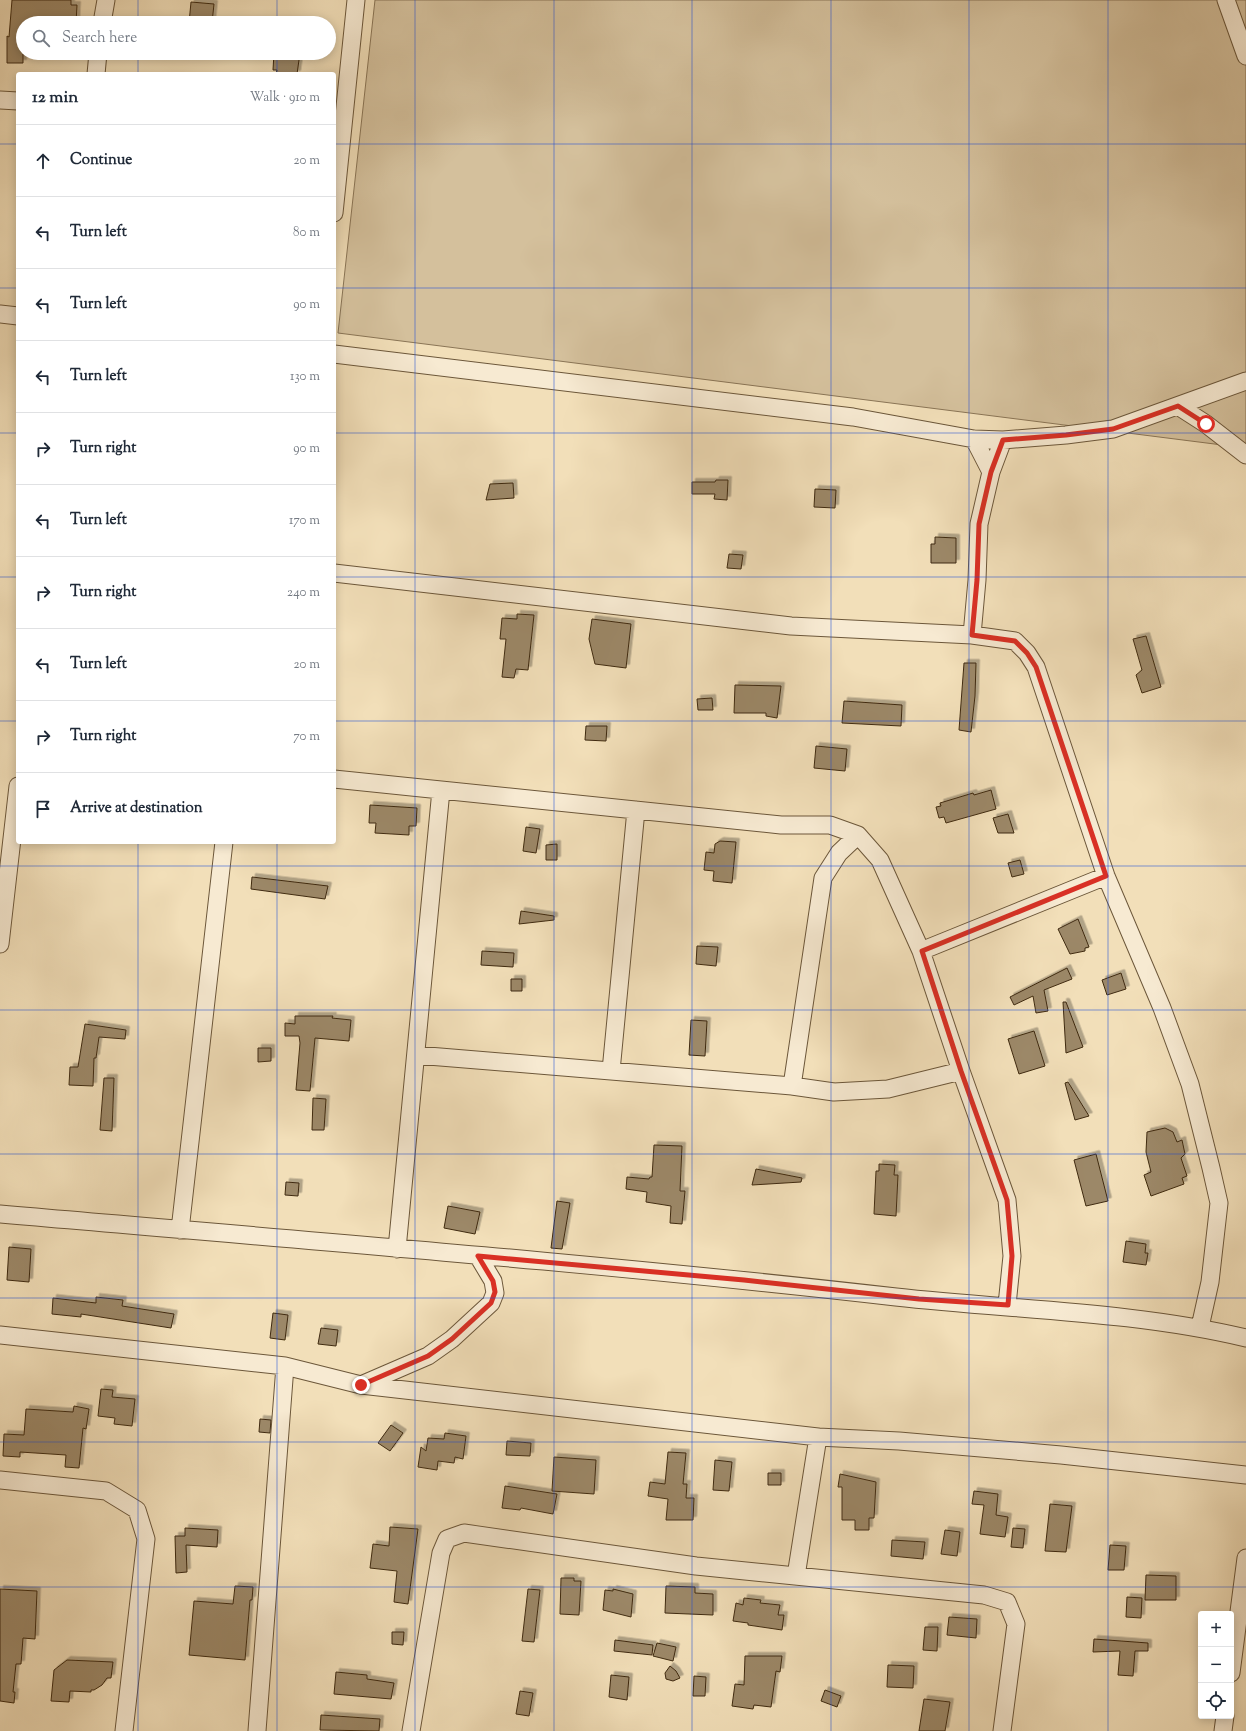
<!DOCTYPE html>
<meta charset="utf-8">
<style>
:root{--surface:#fff;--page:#f2f2f3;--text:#1f2937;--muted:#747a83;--line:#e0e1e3}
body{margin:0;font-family:"Sorts Mill Goudy",serif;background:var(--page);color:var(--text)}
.controls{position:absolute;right:12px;bottom:12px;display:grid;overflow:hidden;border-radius:4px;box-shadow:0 2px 10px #0003}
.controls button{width:36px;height:36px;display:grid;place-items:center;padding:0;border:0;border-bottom:1px solid var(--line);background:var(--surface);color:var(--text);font:20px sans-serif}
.stop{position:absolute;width:12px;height:12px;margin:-9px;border:3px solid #d93025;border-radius:50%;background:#fff}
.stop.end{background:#d93025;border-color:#fff;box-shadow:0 1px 4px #0008}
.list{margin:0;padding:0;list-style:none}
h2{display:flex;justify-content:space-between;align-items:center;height:52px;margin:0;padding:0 16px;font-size:17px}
h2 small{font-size:13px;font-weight:400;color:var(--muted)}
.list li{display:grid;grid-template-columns:26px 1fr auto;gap:12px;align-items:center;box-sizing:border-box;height:72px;padding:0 16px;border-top:1px solid var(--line)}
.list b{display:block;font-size:15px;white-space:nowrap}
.list em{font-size:13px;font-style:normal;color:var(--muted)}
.icon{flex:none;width:22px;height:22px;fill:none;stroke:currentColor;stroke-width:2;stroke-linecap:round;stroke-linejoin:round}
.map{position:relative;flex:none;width:1246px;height:1731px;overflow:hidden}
.search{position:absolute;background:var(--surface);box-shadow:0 2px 10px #0003;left:16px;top:16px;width:320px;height:44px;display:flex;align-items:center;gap:10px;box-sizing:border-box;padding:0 14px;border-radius:22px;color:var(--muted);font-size:15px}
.panel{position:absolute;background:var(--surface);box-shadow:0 2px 10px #0003;left:16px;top:72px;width:320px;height:772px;border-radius:4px}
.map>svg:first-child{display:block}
.green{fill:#d4c09c;stroke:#8a7556}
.building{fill:#9c8868;stroke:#3f2a10;filter:url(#shadow)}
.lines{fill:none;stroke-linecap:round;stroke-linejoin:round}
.street-casing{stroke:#6c573a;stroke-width:19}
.street{stroke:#f7ead2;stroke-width:17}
.route{stroke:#d93025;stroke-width:5}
.grid{fill:none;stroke:#1d4ed8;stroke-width:1;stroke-opacity:0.55}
</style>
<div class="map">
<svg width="1246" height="1731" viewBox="0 0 1246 1731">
<defs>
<filter id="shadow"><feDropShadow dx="3.5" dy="-3.5" stdDeviation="0" flood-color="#0004"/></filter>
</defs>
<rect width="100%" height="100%" fill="#f2dfb9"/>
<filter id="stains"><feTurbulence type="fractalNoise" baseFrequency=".005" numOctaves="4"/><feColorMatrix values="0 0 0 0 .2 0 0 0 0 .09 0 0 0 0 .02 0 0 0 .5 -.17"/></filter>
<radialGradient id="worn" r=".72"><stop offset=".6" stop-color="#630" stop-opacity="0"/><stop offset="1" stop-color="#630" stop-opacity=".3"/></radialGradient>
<path class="green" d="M375,0H1246V448L338,333Z"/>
<path class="building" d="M12,0H71V5H77L76,23H23V63H7V36L9,37Z
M191,2L214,4L212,23H189Z
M274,53H300L297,74H276L277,70H273Z
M716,480H728L727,500L714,499L715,494H692V482H715Z
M513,483L514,498L486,500L490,484Z
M815,489L836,490L835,508L814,507Z
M935,537L956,538V563H931V544H935Z
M729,554L743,555L741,569L727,568Z
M517,614L534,615L528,670L516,669L514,678L502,677L506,639H500L502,618L517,619Z
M592,619L631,624L626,668L595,664L589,639Z
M1146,636L1161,687L1142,693L1136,675L1142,670L1133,639Z
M964,663H976L975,696L971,732L959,730Z
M735,685L781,686L777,718L766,716V713H734Z
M712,698L713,710H698L697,699Z
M844,701L902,705L901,726L842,723Z
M586,726H607L606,741L585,740Z
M816,746L847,749L845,771L814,768Z
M991,790L996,809L946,823L944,817L939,818L936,807L941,806L940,803L973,793L974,795Z
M370,805L417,808L416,826H409V835L375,833L376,823H369Z
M1008,814L1014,833H998L993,818Z
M526,827L540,829L536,853L523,851Z
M720,841L736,842L732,883L713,881L714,871L704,870L706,852L714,853L715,844Z
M557,844V860H546V845Z
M1020,860L1024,874L1012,877L1008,863Z
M252,877L328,886L325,899L251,889Z
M521,911L554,916V920L519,924Z
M1078,919L1089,947L1085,948V951L1070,954L1058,929Z
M697,946L718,947L716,966L696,964Z
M482,951L514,953L513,967L481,965Z
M1067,968L1072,979L1044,990L1048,1011L1036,1013L1033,996L1014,1005L1010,997Z
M1121,973L1126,989L1107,995L1102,980Z
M511,979H522V991H511Z
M1063,1002H1066L1083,1047L1066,1053Z
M295,1016H333L332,1018L351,1020L349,1041L315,1038L310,1091L296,1090L300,1043L299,1036H285V1023L295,1024Z
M691,1020L707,1021L705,1056L689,1055Z
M85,1024L126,1030L125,1039L99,1037L96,1058H94L93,1086L69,1085L70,1067H78Z
M1034,1031L1045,1066L1019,1074L1008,1039Z
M258,1048H271V1061L258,1062Z
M104,1078H114L112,1131L100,1130Z
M1068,1082L1089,1116L1075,1120L1065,1083Z
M313,1098L326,1099L324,1130H312Z
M1165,1128L1173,1132L1177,1142L1182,1140L1185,1154L1181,1158L1187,1176L1182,1178L1184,1184L1151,1196L1144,1175L1151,1172L1146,1152L1147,1132Z
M654,1145L682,1146L680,1191H685L682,1224L670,1223L671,1206L646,1202L647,1192L626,1189L627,1177L649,1179L650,1177H652Z
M1096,1154L1108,1201L1086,1206L1074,1160Z
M879,1164L895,1165L894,1175H898L896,1216L874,1214L876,1171H879Z
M756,1169L802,1178L801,1182L752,1185Z
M286,1182L299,1183L298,1196L285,1195Z
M557,1201L570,1203L562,1249L551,1248Z
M448,1206L480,1212L475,1234L444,1228Z
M1126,1241L1146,1244L1145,1253H1148L1146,1265L1123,1262Z
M9,1247L31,1249L29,1282L7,1280Z
M96,1297L123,1300L122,1306L174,1314L171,1328L81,1314V1317L52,1314L53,1298L96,1303Z
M273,1313L288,1315L285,1340L270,1338Z
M321,1328L338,1330L336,1346L318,1344Z
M101,1389L113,1390L112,1397L135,1399L132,1426L114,1424L115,1418L98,1416Z
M74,1406L89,1409L86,1429L83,1428L79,1468L65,1467L66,1455L20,1452V1457L3,1456L4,1434L24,1435L26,1409L73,1412Z
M260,1419L271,1420L270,1433L259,1432Z
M391,1425L403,1433L390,1451L378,1443Z
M445,1433L466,1436L463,1459L455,1457L454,1463L438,1461L437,1470L418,1467L421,1447L426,1451L428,1438L444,1439Z
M507,1441L531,1443L530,1456L506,1455Z
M668,1452L686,1453L683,1484H687L686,1498H694L693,1520H666L668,1499L648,1496L650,1482L665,1484Z
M554,1457L596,1460L594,1494L552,1491Z
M715,1460L732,1462L729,1491L713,1490Z
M768,1473H781V1485H768Z
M840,1474L876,1482L874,1518H869V1530H855V1520H842V1487H838Z
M505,1486L557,1494L553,1514L521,1508L520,1510L502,1508Z
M974,1491L998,1494L996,1515L1008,1517L1005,1537L980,1534L984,1505L972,1504Z
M1050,1504L1072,1506L1066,1552L1045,1551Z
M390,1527L418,1529L408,1604L394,1602L397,1571L370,1568L373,1544L389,1546Z
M185,1528L218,1530L217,1547L186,1545L187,1572L176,1573L175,1536H185Z
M1013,1528L1025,1529L1023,1548L1011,1547Z
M945,1530L960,1532L957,1556L941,1554Z
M892,1540L925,1542L923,1559L891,1556Z
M1110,1545L1126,1546L1124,1570H1108Z
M1146,1575L1176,1576V1600H1145Z
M561,1578H574V1581H581L579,1615L560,1614Z
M235,1586L253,1587L252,1600H250L245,1660L189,1655L194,1601L233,1604Z
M666,1586L695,1587V1593L713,1594V1615L665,1613Z
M0,1589L37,1591L35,1639L23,1638L21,1664H16L13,1692H15L14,1703L0,1701Z
M528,1589L540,1590L534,1642L522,1641Z
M613,1589L633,1594L631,1617L603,1610L605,1590L613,1591Z
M1127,1597L1142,1598L1141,1618L1126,1617Z
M744,1598L761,1600L760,1603L780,1605L778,1615H784L782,1630L748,1625V1623L733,1621L736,1603L743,1605Z
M949,1617L977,1619L976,1638L947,1635Z
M925,1627H938L937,1651L923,1650Z
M392,1632H404L403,1645L392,1644Z
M1094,1639L1148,1643V1651H1135L1133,1676L1118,1675L1120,1651L1093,1652Z
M615,1640L653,1645L652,1655L614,1651Z
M657,1643L676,1647L673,1661L653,1656Z
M745,1656H782L780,1672L776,1671L771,1707L754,1705L753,1709L732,1706L735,1684L744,1685Z
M67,1660L113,1662L111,1678H107L102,1685L94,1690H91V1692L70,1691L69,1702L51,1701L54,1670Z
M888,1665L914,1666L913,1688L887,1687Z
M670,1666L676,1671L680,1678L673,1681L666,1679L665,1673Z
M336,1672L367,1675V1679L394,1683L391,1699L334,1694Z
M611,1675L629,1677L627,1700L609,1697Z
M694,1676L706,1677L705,1696H693Z
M825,1690L841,1696L837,1707L821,1701Z
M520,1691L533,1693L529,1716L516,1714Z
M924,1699L950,1702L945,1731H919Z
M321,1715L380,1719L379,1731L320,1730Z"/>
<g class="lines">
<g class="street-casing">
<path id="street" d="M1226,0L1246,56
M102,23L106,0
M96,74L98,53
M0,100L18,101
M334,213L356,0
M0,314L18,316
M334,354L853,417L974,439L1003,440L1066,435L1113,429L1246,381
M1178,406L1206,424L1246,455
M974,439L991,472
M334,573L791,626L972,635L1015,641L1027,653L1036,667L1106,876L1162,1008L1190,1084L1211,1168L1219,1203L1210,1282L1200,1327
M972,635L977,580L979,524L991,472L1003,440
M334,779L781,825H830L858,835L880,860L921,951L961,1071L1007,1200L1012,1256L1007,1305
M0,944L18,786
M921,951L1106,876
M416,1055L792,1086L834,1092L888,1089L961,1071
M611,1071L636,810
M792,1086L823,878L839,853L858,835
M0,1214C299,1240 598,1263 896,1297C1013,1310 1132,1311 1246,1338
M180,1230L224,842
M397,1249L441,790
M0,1335L285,1366L361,1385L818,1437L899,1441L1061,1455L1246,1475
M361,1385L428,1356L452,1339L491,1303L495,1293L493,1281L478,1256
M0,1480L106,1491L137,1510L146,1539L124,1731
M796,1576L818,1437
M1231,1673L1246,1558
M257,1731L285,1366
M411,1731L441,1553L447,1539L464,1533L696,1566L984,1595L1007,1602L1016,1624L1002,1731
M1223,1731L1225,1716"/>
</g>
<use href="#street" class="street"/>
</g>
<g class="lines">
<path class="route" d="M361,1385L428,1356L452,1339L491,1303L495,1292L493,1281L478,1256L744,1280L919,1299L1008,1305L1012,1256L1007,1200L961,1071L922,951L1106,876L1036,667L1027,653L1015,641L972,635L977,580L979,524L991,472L1003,440L1066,435L1113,429L1178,406L1206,424"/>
</g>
<path class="grid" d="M138,0V23M277,0V23M415,0V1731M554,0V1731M692,0V1731M831,0V1731M969,0V1731M1108,0V1731M138,53V74M277,53V74M0,144H18M334,144H1246M0,288H18M334,288H1246M0,433H18M334,433H1246M0,577H18M334,577H1246M0,721H18M334,721H1246M138,842V1731M277,842V1731M0,866H1246M0,1010H1246M0,1154H1246M0,1298H1246M0,1442H1246M0,1587H1246"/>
<rect width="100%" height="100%" filter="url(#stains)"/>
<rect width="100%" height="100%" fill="url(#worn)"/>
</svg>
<div class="controls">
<button>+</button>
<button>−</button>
<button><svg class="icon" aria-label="locate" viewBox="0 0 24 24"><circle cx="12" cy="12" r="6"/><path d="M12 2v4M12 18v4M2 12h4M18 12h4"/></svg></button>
</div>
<div class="stop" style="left:1206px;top:424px"></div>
<div class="stop end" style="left:361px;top:1385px"></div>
<div class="search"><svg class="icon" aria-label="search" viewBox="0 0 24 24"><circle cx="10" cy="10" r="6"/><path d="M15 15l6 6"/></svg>Search here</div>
<section class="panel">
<h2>12 min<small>Walk · 910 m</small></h2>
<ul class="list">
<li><svg class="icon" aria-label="ahead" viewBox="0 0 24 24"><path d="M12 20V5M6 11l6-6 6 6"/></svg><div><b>Continue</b></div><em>20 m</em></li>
<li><svg class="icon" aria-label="left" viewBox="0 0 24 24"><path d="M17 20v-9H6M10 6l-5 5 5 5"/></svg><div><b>Turn left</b></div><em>80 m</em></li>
<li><svg class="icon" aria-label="left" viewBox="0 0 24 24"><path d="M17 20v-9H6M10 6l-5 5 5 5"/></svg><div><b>Turn left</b></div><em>90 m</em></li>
<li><svg class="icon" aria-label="left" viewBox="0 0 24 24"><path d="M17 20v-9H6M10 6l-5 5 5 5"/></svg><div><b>Turn left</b></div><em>130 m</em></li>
<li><svg class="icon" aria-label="right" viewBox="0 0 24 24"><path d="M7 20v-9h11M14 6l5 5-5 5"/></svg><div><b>Turn right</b></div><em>90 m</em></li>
<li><svg class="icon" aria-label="left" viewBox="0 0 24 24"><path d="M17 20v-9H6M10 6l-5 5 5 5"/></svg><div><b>Turn left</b></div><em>170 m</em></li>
<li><svg class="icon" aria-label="right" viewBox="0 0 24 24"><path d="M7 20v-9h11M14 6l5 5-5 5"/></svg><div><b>Turn right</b></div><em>240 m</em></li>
<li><svg class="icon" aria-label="left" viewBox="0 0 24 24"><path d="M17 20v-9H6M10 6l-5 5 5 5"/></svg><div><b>Turn left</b></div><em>20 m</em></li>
<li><svg class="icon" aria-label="right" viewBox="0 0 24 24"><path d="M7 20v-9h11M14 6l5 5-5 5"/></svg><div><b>Turn right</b></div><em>70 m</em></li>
<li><svg class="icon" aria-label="arrive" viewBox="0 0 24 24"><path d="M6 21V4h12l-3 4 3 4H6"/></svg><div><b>Arrive at destination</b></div></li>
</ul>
</section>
</div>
